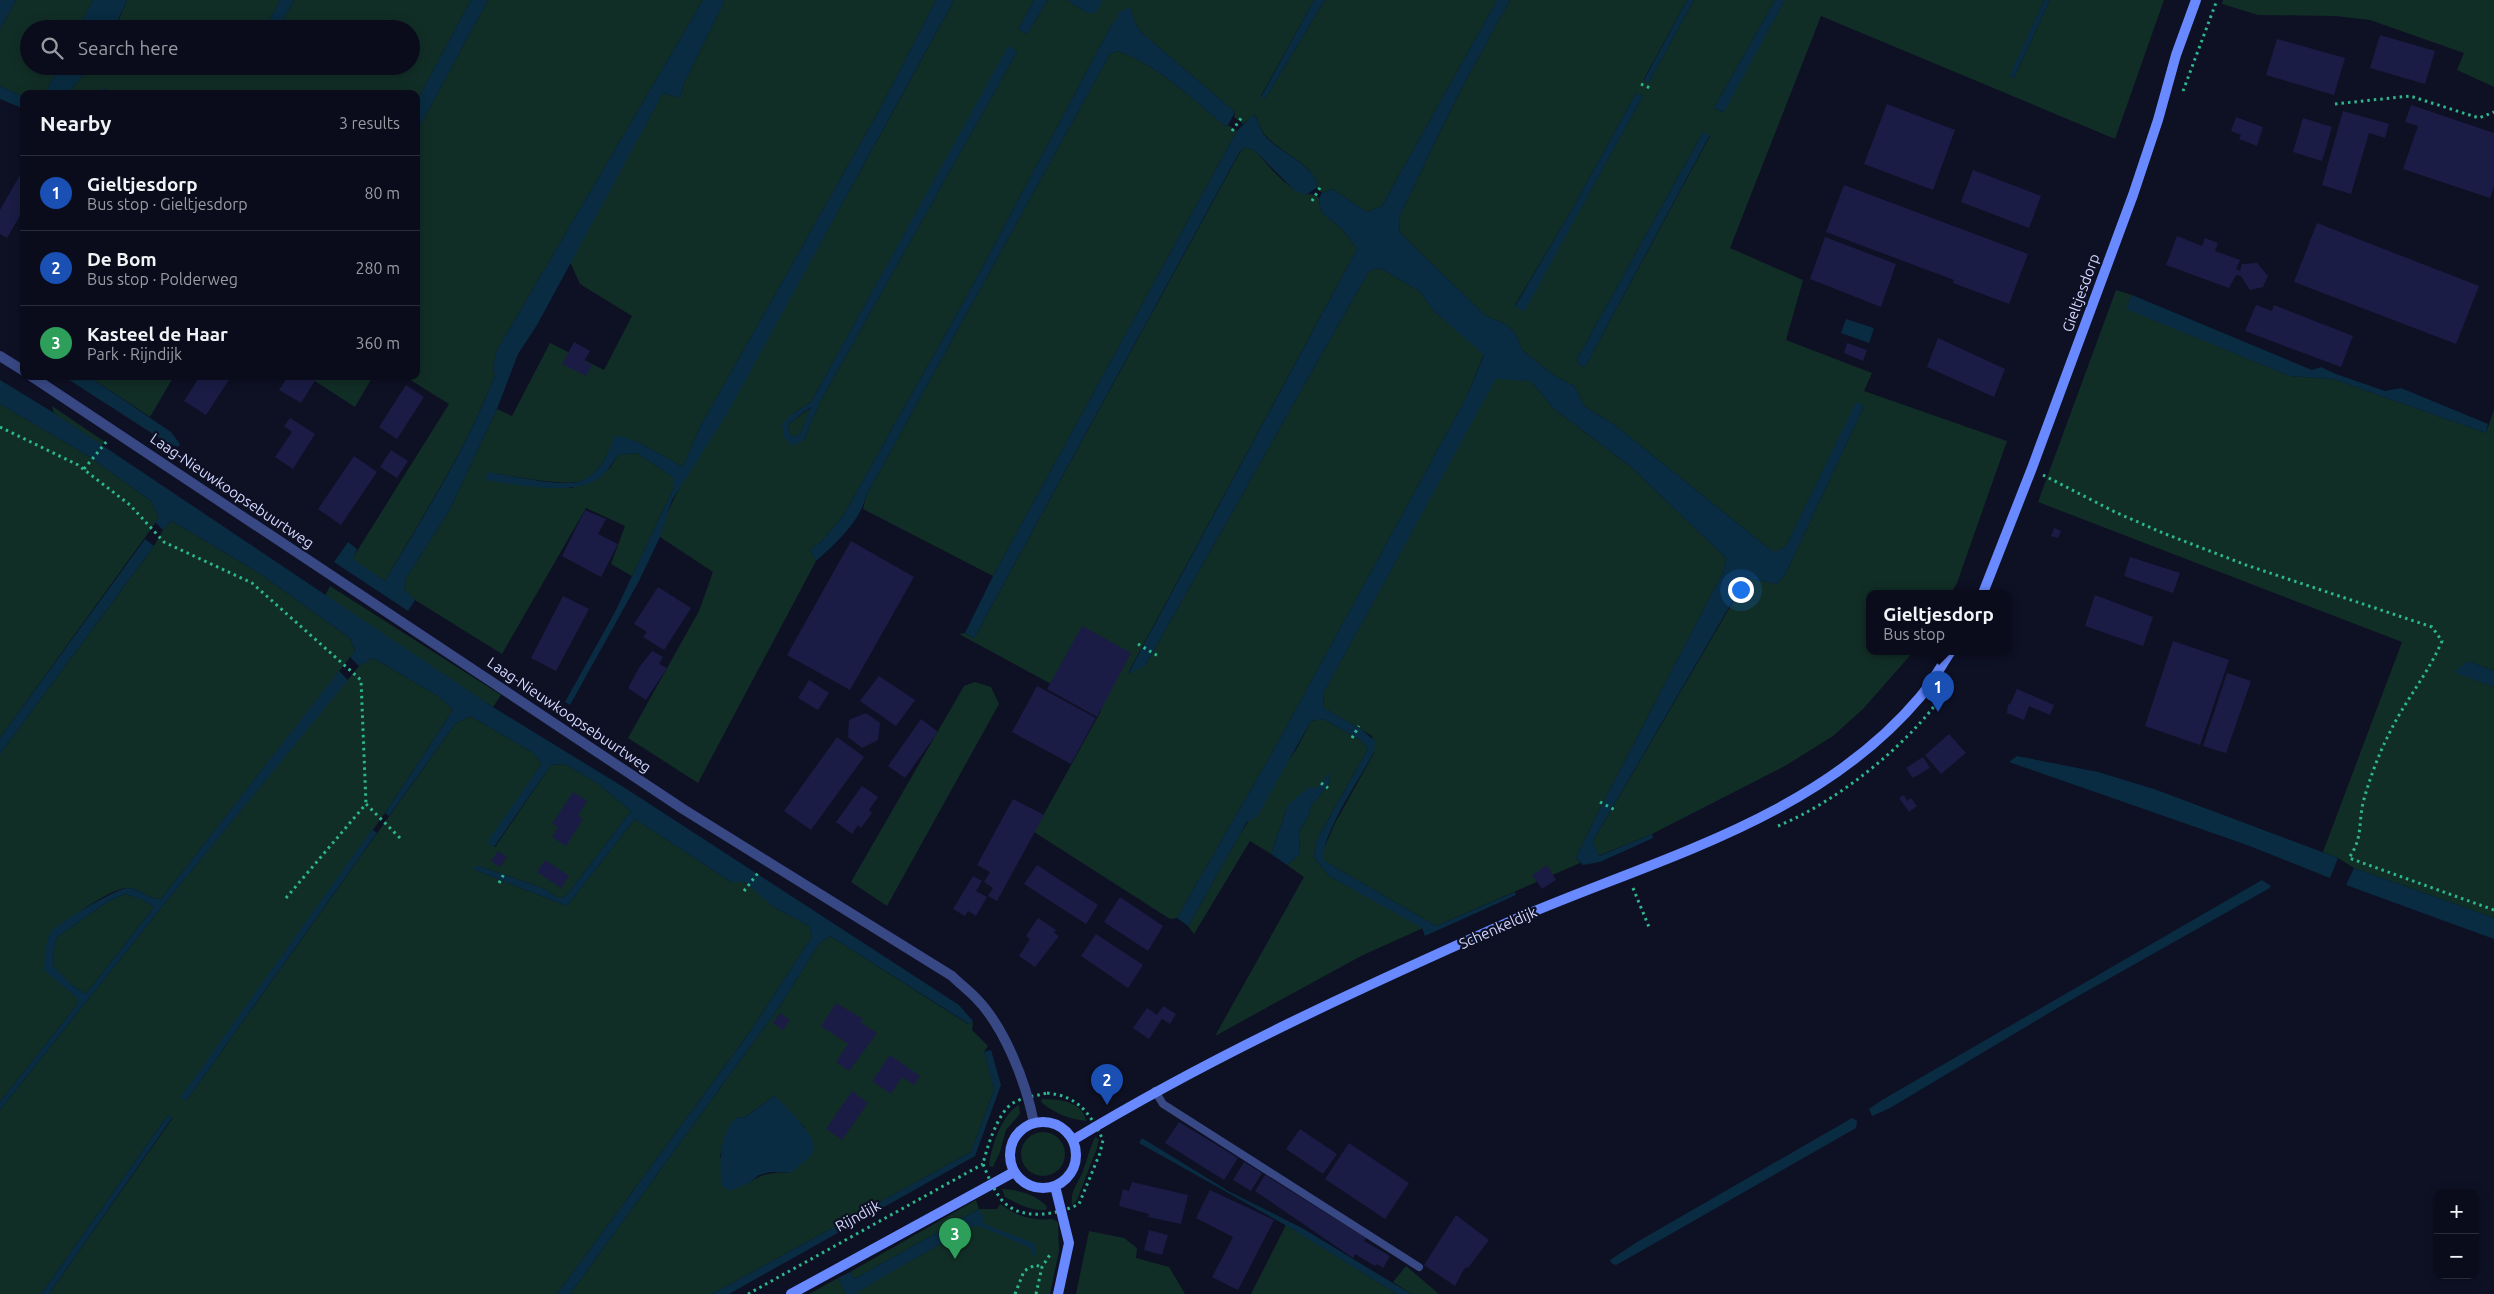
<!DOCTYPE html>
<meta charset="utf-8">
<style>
:root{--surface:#0a0c1b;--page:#131524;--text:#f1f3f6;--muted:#999ba3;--line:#2a2c3a;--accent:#1a73e8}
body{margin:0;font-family:Ubuntu,sans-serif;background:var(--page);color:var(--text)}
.controls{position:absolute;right:15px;bottom:15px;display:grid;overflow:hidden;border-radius:10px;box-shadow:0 2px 12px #0003}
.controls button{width:45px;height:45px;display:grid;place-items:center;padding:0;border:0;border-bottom:1px solid var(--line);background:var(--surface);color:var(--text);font:25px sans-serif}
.you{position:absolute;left:1740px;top:589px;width:18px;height:18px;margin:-12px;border:4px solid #fff;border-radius:50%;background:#1a73e8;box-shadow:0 0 0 8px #1a73e833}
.badge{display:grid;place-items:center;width:32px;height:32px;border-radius:50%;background:var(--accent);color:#fff;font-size:16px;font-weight:700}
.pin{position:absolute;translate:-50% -41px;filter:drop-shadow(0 1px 2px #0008)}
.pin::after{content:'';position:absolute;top:26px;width:18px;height:15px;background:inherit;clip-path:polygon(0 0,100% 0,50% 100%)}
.popup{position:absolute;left:1866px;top:590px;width:145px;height:65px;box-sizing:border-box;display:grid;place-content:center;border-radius:10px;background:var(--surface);filter:drop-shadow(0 1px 4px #0005);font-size:16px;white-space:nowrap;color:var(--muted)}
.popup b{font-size:19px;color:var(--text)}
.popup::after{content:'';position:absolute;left:50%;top:100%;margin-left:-10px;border:10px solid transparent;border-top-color:var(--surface)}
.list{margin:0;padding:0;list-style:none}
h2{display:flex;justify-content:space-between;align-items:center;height:65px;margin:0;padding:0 20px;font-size:21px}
h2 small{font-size:16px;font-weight:400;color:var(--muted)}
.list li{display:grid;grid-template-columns:32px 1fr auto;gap:15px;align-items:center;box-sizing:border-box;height:75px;padding:0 20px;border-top:1px solid var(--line)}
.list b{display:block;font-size:19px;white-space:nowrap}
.list p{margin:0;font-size:16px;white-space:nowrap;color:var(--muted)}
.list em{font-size:16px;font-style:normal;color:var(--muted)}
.icon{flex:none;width:28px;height:28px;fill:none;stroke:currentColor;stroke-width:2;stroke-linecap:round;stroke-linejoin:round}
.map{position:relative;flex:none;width:2494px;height:1294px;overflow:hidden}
.search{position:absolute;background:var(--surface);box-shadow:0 2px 12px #0003;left:20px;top:20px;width:400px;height:55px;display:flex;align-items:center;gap:12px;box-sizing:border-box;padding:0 18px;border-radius:28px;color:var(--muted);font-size:19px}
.panel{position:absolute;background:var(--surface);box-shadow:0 2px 12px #0003;left:20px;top:90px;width:400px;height:290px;border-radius:10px}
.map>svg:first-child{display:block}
.green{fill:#112e26;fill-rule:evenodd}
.water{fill:#092c42;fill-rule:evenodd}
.building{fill:#1a1c45}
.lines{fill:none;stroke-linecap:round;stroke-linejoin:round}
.path{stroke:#2db78d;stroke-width:3;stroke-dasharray:2.5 4;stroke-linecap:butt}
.lane{stroke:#384884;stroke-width:8}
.street{stroke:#384884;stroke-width:10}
.secondary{stroke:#6889ff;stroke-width:10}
.labels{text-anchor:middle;stroke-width:4.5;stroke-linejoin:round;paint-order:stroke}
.street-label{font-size:15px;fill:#d1d7ff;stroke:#0e1024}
</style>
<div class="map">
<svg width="2494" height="1294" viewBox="0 0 2494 1294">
<rect width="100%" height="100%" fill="#0e1024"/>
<path class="green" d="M16,0H93L78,29H29V66H59L45,94H24V97L0,86V29Z
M127,0H280L265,29H115Z
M294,0H471L416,102V94H67L91,66H411V29H278Z
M488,0H703L497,350L493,368L495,375C467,448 424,514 385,581L352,559L449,404L404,376H416V133Z
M725,0H936L880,109L700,427L683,467L636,441L609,451C603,463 594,476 581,481C565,487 507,475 488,472L572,488L610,468L618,455L637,453L674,478V487L632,576L611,564L625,526L586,508L502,654L415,600L404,589L406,578L449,511L497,409L512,416L550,343L604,370L632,316L580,284L570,262L663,93L680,98L684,83Z
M954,0H1034L1018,29L1027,34L1048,0H1067L1087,13L1101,5V0H1314L1261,96L1265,99L1325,0H1497L1382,206L1367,212L1332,189L1322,193L1316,188L1317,182C1306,160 1281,153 1265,135C1259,129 1260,121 1254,115L1243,124L1234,117L1235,112L1141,32L1135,23L1131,9L1112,24L968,294L843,516L822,541L810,550L816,561L698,783L628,738L699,611L713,572L660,537C671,488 711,442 735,398C808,265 882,133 954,0ZM1008,47L1017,52L820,402L804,440L784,437L791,415L811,402Z
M1510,0H1687L1644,79L1649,82L1694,0H1775L1714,108L1723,112L1785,0H2044L2010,77L2014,78L2050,0H2164L2115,139L1821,16L1730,248L1803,280L1786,340L1872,373L1864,391L2007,441L1957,583L1951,593H1869V651H1914L1863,709L1833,736L1785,766L1652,834L1598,856L1593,841L1747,578L1777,584L1785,575L1864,406L1856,403L1786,546L1777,551H1772L1615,425L1585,407L1574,386L1555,376L1522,350L1515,333L1505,324L1486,316L1400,233L1399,217L1459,93ZM1636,93L1643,96L1524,311L1515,305L1570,213ZM1703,132L1710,136L1585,367L1579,365L1577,359Z
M2223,0H2494V87L2457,70L2464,53L2370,20L2336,16L2258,15L2222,4Z
M1118,51C1158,65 1192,99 1225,126L1228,125L1237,131L993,576L863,509L866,496L1110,54Z
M1245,147L1254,150C1267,163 1293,198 1312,194L1319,198L1321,212L1342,229L1357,249L1128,673L1145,666L1369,271L1380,268L1419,291L1436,313L1484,354L1466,398L1278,742L1177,918L1170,919L1034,832L1101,711L959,634L965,633L974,638L1239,154Z
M2116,290L2132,295L2127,309L2290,376L2333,379L2486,433L2494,410V671L2468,661L2455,672L2494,687V918L2354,868L2338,858L2323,852L2402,642L2038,502Z
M88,376H174L150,417Z
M307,376H373L355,407Z
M1496,378L1531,381L1554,409L1631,467L1726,558L1724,570L1594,820L1576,858L1580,863L1436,926L1323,860V851L1335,823L1374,753L1372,736L1324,708L1323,694Z
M0,404L90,457L151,501L159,518L0,738Z
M52,406L105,442L101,446L54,413Z
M812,407L801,433L793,437L789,434L788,424Z
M172,521L259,573L350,638L355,651L161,899C149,900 140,888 129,888C110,887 69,920 52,931L45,970L77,998V1005L0,1102V754L154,546L163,530Z
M330,586L501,695L493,707L325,596Z
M373,658L438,696L453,710L385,813L181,1098L187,1100L455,724L470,716L532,752L542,763L488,842L495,847L551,765L565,764L597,783L631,811L566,896L558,898L545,889L479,866L475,870L567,906L635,819L731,882H744L753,887L772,906L809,926L812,936L752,1029L557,1294H49L172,1119L168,1115L41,1294H0V1110L161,908L359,666Z
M975,682L991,687L999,704L887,906L851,882L964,686Z
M1324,719L1363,742L1368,749L1316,841L1314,857L1329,876L1423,928L1361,956L1215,1036L1304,877L1287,865L1300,854L1299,831L1309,815L1311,806L1329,784L1330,774L1321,787L1288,805L1271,854L1250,841L1194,934L1188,926L1240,834L1297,748L1311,721Z
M125,894L141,899L154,907L86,994L73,986L54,967L53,954L57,937L109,901Z
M830,936L968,1024L973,1021L972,1030L988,1046L984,1052L994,1090L971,1152L712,1294H570L777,1010L819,944ZM774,1096L805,1128L792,1172C774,1173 763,1172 749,1183L720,1157C723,1143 726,1126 737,1117L744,1118Z
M1042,1099C1058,1099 1083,1101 1086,1121C1068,1119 1054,1113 1041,1102Z
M1019,1105L1020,1114L1006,1130L1000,1152L993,1167L989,1166C991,1147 1002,1114 1019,1105Z
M1021 1154a22 22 0 1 1 44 0a22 22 0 1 1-44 0Z
M1095,1137L1099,1139L1097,1148L1077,1200L1072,1205C1070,1188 1080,1182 1084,1168C1088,1157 1090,1148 1095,1137Z
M1002,1189C1018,1190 1037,1194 1047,1207L1046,1210C1031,1211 1018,1204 1005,1197Z
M976,1200L979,1209H997L1000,1204C1017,1216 1032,1221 1053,1219L1058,1222L1059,1251L1050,1294H853L984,1219L979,1209L854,1279L850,1272Z
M1286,1225L1397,1294H1251Z
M1089,1231L1124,1238L1137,1248L1136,1258L1169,1267L1185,1294H1076Z
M1406,1266L1439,1294H1411L1393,1282Z
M838,1278L846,1294H809Z"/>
<path class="water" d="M0,0H16L0,29Z
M93,0H127L114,29H78Z
M280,0H294L278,29H265Z
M471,0H488L416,133V102Z
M703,0H725L684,83L680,98L663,93L537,325L518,354L497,409L449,511L406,578L404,589L415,600L408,611L334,562L348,542L357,549L353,559L385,581C425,514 467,448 495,375L493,368L497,350Z
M936,0H954L727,414L672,500L660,537L639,581L570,705L565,702L615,612L674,487V478L637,453L618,455C613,462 608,470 602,476C577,498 514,484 485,480L488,472C506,475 567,488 581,481C600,473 609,453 615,435L636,441L683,467L700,427L880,109Z
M1034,0H1048L1027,34L1018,29Z
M1067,0H1101V5L1095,13H1087Z
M1314,0H1325L1265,99L1261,97Z
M1497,0H1510L1459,93L1399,217L1400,233L1486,316L1505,324L1515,333L1522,350L1555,376L1574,386L1585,407L1615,425L1772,551H1777L1786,546L1856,402L1864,406L1785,575L1777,584L1746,578L1593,841L1599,856L1652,834L1653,838L1600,862L1583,865L1576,858L1594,820L1724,570L1726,558L1631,467L1554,409L1531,381L1496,379L1323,694L1324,708L1362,730L1375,741L1374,752C1360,779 1323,831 1323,860L1436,926L1515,892L1516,895L1425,936L1422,928L1329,876L1314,857L1316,841L1368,749L1363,742L1324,719L1311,721L1257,817L1247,822L1240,834L1188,926L1177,918L1278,742L1466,398L1484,355L1436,313L1419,291L1380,268L1369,271L1145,666L1128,674L1357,249L1342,229L1321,212L1319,198L1322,193L1332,189L1367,212L1382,206Z
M1687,0H1694L1649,82H1646L1644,80Z
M1775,0H1785L1724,112L1714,108Z
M2044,0H2050L2014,78L2009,77Z
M1127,8L1131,9L1135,23L1141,32L1235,112L1228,125L1225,126C1192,99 1158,65 1118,51L1110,54L866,496C860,522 836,543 816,561L810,550L822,541L843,516L968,294L1112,24L1117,19V14Z
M1008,46L1017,52L820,402L804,440L792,446L784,437L782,424L791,415L811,402ZM811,407L801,433L793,437L789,434L788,424Z
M59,66H91L67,94H45Z
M0,86L24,97V109L0,99Z
M1636,93L1643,96L1524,312L1515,306L1570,213Z
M1253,115C1260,120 1259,128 1264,135C1280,153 1306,160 1317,182L1316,188L1306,195L1295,191L1254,150L1245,147L1239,153L974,638L965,633L993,576L1237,131Z
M1703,132L1710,135L1585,367L1579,365L1577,359Z
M2132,295L2312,370L2321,367L2336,374L2385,391L2401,388L2488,424L2486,433L2333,379L2290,376L2126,309Z
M1846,319L1874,328L1869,343L1841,333Z
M63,376H88L171,432L180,444L178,447L167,443Z
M0,380L54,413L493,707L625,788L959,1005L973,1021L969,1024L830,936L819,944L777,1010L570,1294H557L752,1029L812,936L809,926L772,906L745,882H731L635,819L567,906L475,870L473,867L479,866L545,889L558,898L566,896L631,811L597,783L565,764L551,765L494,847L487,842L542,763L532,752L470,716L455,724L389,816L385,813L453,710L438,696L373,658L359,666L350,657L355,650L350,638L259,573L172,521L163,530L155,522L159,518L151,501L90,457L0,404Z
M145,539L154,546L0,754V738Z
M2468,661L2494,671V687L2454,672Z
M339,671L348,680L161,908L0,1110V1102L77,1005V998L44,970C45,958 44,943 51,932C58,923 117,888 128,888C140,888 149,900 161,899ZM125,894L141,899L154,907L86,994L73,986L54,967L53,954L57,937L109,901Z
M2017,756L2098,772L2154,789L2338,858L2330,878L2247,845L2009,762Z
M1330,773L1329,784L1311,806L1309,815L1299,831L1300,854L1287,865L1271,854L1288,805L1309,787C1323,791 1321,780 1330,773Z
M372,829L377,833L187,1100L180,1098Z
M2354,868L2494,918V939L2346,885Z
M2262,880L2271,886L2268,889L2064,1004L1890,1108L1872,1116L1869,1109L1882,1100Z
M991,1050L1001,1085L975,1156L729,1294H712L971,1152L994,1090L984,1052Z
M774,1096C782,1101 812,1134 813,1142C814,1146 813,1151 812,1155L792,1172H770L759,1175L749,1183L730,1191L721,1185C720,1163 719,1132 737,1117L744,1118Z
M168,1115L172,1118L49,1294H41Z
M1852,1118L1857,1121L1856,1128L1634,1255L1616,1265L1611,1263L1610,1260L1637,1242Z
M1142,1138L1230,1192L1302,1228L1411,1294H1397L1287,1226L1139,1143Z
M979,1209L984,1217V1224L1036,1244V1256H1032L1030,1248L979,1226L970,1227L857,1292V1294H846L838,1278L850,1272L854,1279Z"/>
<path class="building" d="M2380,35L2435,51L2425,84L2370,68Z
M2277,39L2345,58L2334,95L2266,75Z
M104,88L113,94H101Z
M1887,104L1955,130L1933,190L1864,164Z
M2411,105L2494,133V186L2490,198L2403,169L2418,126L2405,122Z
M2343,111L2389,124L2385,138L2369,133L2351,194L2322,185Z
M2236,117L2263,127L2257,146L2239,139L2241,135L2231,131Z
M2303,118L2332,127L2322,161L2293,152Z
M24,168V209L7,238L0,234V210Z
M1973,170L2041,196L2029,228L1961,202Z
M1844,185L2028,254L2009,304L1953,283L1954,280L1826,232Z
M2317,223L2479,286L2456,344L2294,282Z
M2177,236L2202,246L2205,238L2218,243L2215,251L2240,260L2236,269L2240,271L2242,264L2257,263L2268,276L2263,287L2250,290L2241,276L2236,275L2229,288L2166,265Z
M1825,237L1896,264L1881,307L1810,279Z
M2256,305L2272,311L2274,305L2353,336L2341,367L2245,331Z
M1938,338L2005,369L1994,397L1927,367Z
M574,342L590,351L584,361L592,365L586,376L562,364Z
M1847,343L1867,350L1863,361L1844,353Z
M200,376H227L230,378L206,415L184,401Z
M288,376H318L301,403L279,390Z
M406,385L424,397L397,439L379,427Z
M290,418L315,434L293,469L275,457L292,432L284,426Z
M391,450L408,461L397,478L380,467Z
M354,456L377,472L341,525L318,509Z
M585,510L606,519L598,534L618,544L601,577L562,556Z
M2054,528L2061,531L2058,538L2051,536Z
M851,541L914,577L850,690L787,655Z
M2130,557L2180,573L2173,593L2124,576Z
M658,587L691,608L664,650L643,637L647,632L634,624Z
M2095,595L2153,617L2143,646L2085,626Z
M563,596L589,609L556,671L531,658Z
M1082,626L1131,653L1097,717L1047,689Z
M2173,641L2229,660L2200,745L2145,726Z
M652,651L663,657L659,664L667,668L646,700L628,688L640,666Z
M2227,673L2251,681L2226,753L2203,746Z
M879,676L915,700L896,726L860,701Z
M809,680L829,693L818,710L798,698Z
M1037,686L1096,718L1071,764L1012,732Z
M2017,689L2054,705L2050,715L2029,706L2024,720L2007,713L2008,705L2011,703Z
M866,713L880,723L878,740L862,748L848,737L849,720Z
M921,719L938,732L905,778L888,766Z
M1949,734L1966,753L1941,774L1925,755Z
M837,737L864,757L811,830L784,811Z
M1923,757L1930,768L1913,778L1906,768Z
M862,786L878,797L869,810L872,813L861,828L858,825L852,834L836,822Z
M573,792L587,801L578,815L583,819L566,846L552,837L558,827L552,824Z
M1904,795L1907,801L1911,798L1917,806L1909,812L1899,798Z
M1013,799L1044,815L997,901L988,896L993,888L984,882L990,872L977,865Z
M498,851L507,857L500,867L491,861Z
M545,860L569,876L561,888L537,872Z
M1037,865L1098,905L1086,924L1024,884Z
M1547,865L1556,880L1542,889L1532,875Z
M973,876L982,881L976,891L987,897L976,916L968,911L965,916L953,909Z
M1120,897L1163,926L1148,951L1104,922Z
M1038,918L1056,930L1054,933L1059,936L1035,967L1019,956L1030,939L1026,936Z
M1096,934L1143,965L1128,988L1081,956Z
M836,1003L863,1019L860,1022L877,1033L849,1071L836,1062L848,1044L821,1026Z
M1163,1006L1176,1014L1170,1024L1162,1019L1149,1039L1133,1028L1147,1008L1157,1015Z
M780,1013L790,1020L783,1030L773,1023Z
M890,1055L920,1076L914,1085L902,1077L891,1094L872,1081Z
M852,1091L868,1103L842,1140L826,1129Z
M1179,1122L1238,1158L1224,1180L1165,1143Z
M1300,1129L1337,1154L1323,1174L1286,1149Z
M1349,1143L1409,1183L1385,1219L1325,1179Z
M1244,1162L1262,1173L1251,1191L1233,1180Z
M1265,1175L1366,1238L1364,1241L1390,1256L1383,1268L1377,1264L1375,1266L1355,1254L1353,1258L1255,1191Z
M1132,1182L1188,1195L1181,1224L1148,1217L1149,1214L1119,1206L1123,1189L1129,1191Z
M1210,1190L1274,1220L1238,1290L1212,1277L1233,1237L1196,1218Z
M1456,1215L1489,1240L1468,1268L1466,1267L1463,1271L1455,1286L1424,1265Z
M1149,1230L1168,1235L1162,1255L1144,1250Z"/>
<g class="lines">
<path class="path" d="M1641,84L1652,89
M2183,91L2217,0
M2335,104L2410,96L2479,118L2494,112
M1232,131L1242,117
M1312,201L1321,186
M0,427L78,465L130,505L164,542L252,583L361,680L366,804
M84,469L107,441
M2043,475L2115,512L2163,533L2246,565L2432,627L2442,641C2428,674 2404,702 2389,734C2379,753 2368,783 2363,803C2358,826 2363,837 2349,858L2494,910
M1138,644L1158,656
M1352,738L1359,726
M1321,783L1328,788
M1600,802L1615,810
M1778,826C1839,801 1915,740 1950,684
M499,883L505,872
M1633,888L1649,927
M744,891L758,873
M286,898L366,804L401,839
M1047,1093C1078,1096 1090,1113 1103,1140L1100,1153L1079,1204C1057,1215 1019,1222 1001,1199C993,1189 988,1176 983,1164C987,1147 998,1112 1013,1103C1023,1097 1036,1096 1047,1093Z
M748,1294L983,1164
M1015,1294L1024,1271L1035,1265L1042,1267
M1036,1294L1042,1267L1051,1253"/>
<path class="lane" d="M1155,1091L1163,1104L1419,1267"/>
<path class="street" d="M0,356L24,371
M31,376L683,809L952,976C959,983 968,990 975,997C1005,1027 1026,1083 1034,1123"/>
<path class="secondary" d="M1983,593L2032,468L2133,195L2158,120L2176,55L2196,0
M1010 1155a33 33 0 1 1 66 0a33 33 0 1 1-66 0Z
M1073,1140C1210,1057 1356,990 1502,925C1646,861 1814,823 1920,697C1932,683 1941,666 1951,651
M1055,1186L1069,1243L1058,1294
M791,1294L1014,1172"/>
</g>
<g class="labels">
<g class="street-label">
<text transform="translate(2081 293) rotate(-70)" y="5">Gieltjesdorp</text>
<text transform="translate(232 491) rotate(34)" y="5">Laag-Nieuwkoopsebuurtweg</text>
<text transform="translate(569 715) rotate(34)" y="5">Laag-Nieuwkoopsebuurtweg</text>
<text transform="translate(1498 928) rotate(-24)" y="5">Schenkeldijk</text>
<text transform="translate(858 1216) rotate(-29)" y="5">Rijndijk</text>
</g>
</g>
</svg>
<div class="controls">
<button>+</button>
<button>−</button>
</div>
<div class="you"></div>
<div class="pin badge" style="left:1938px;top:712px;background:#1a4fb4">1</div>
<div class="popup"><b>Gieltjesdorp</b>Bus stop</div>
<div class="pin badge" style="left:1107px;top:1105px;background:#1a4fb4">2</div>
<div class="pin badge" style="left:955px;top:1259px;background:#2e9e5b">3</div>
<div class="search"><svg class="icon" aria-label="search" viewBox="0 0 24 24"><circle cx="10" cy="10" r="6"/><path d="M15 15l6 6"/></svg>Search here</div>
<section class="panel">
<h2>Nearby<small>3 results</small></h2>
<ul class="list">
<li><span class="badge" style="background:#1a4fb4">1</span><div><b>Gieltjesdorp</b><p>Bus stop · Gieltjesdorp</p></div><em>80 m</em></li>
<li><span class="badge" style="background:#1a4fb4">2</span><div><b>De Bom</b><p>Bus stop · Polderweg</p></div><em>280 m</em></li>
<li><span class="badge" style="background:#2e9e5b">3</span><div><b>Kasteel de Haar</b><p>Park · Rijndijk</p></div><em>360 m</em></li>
</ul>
</section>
</div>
